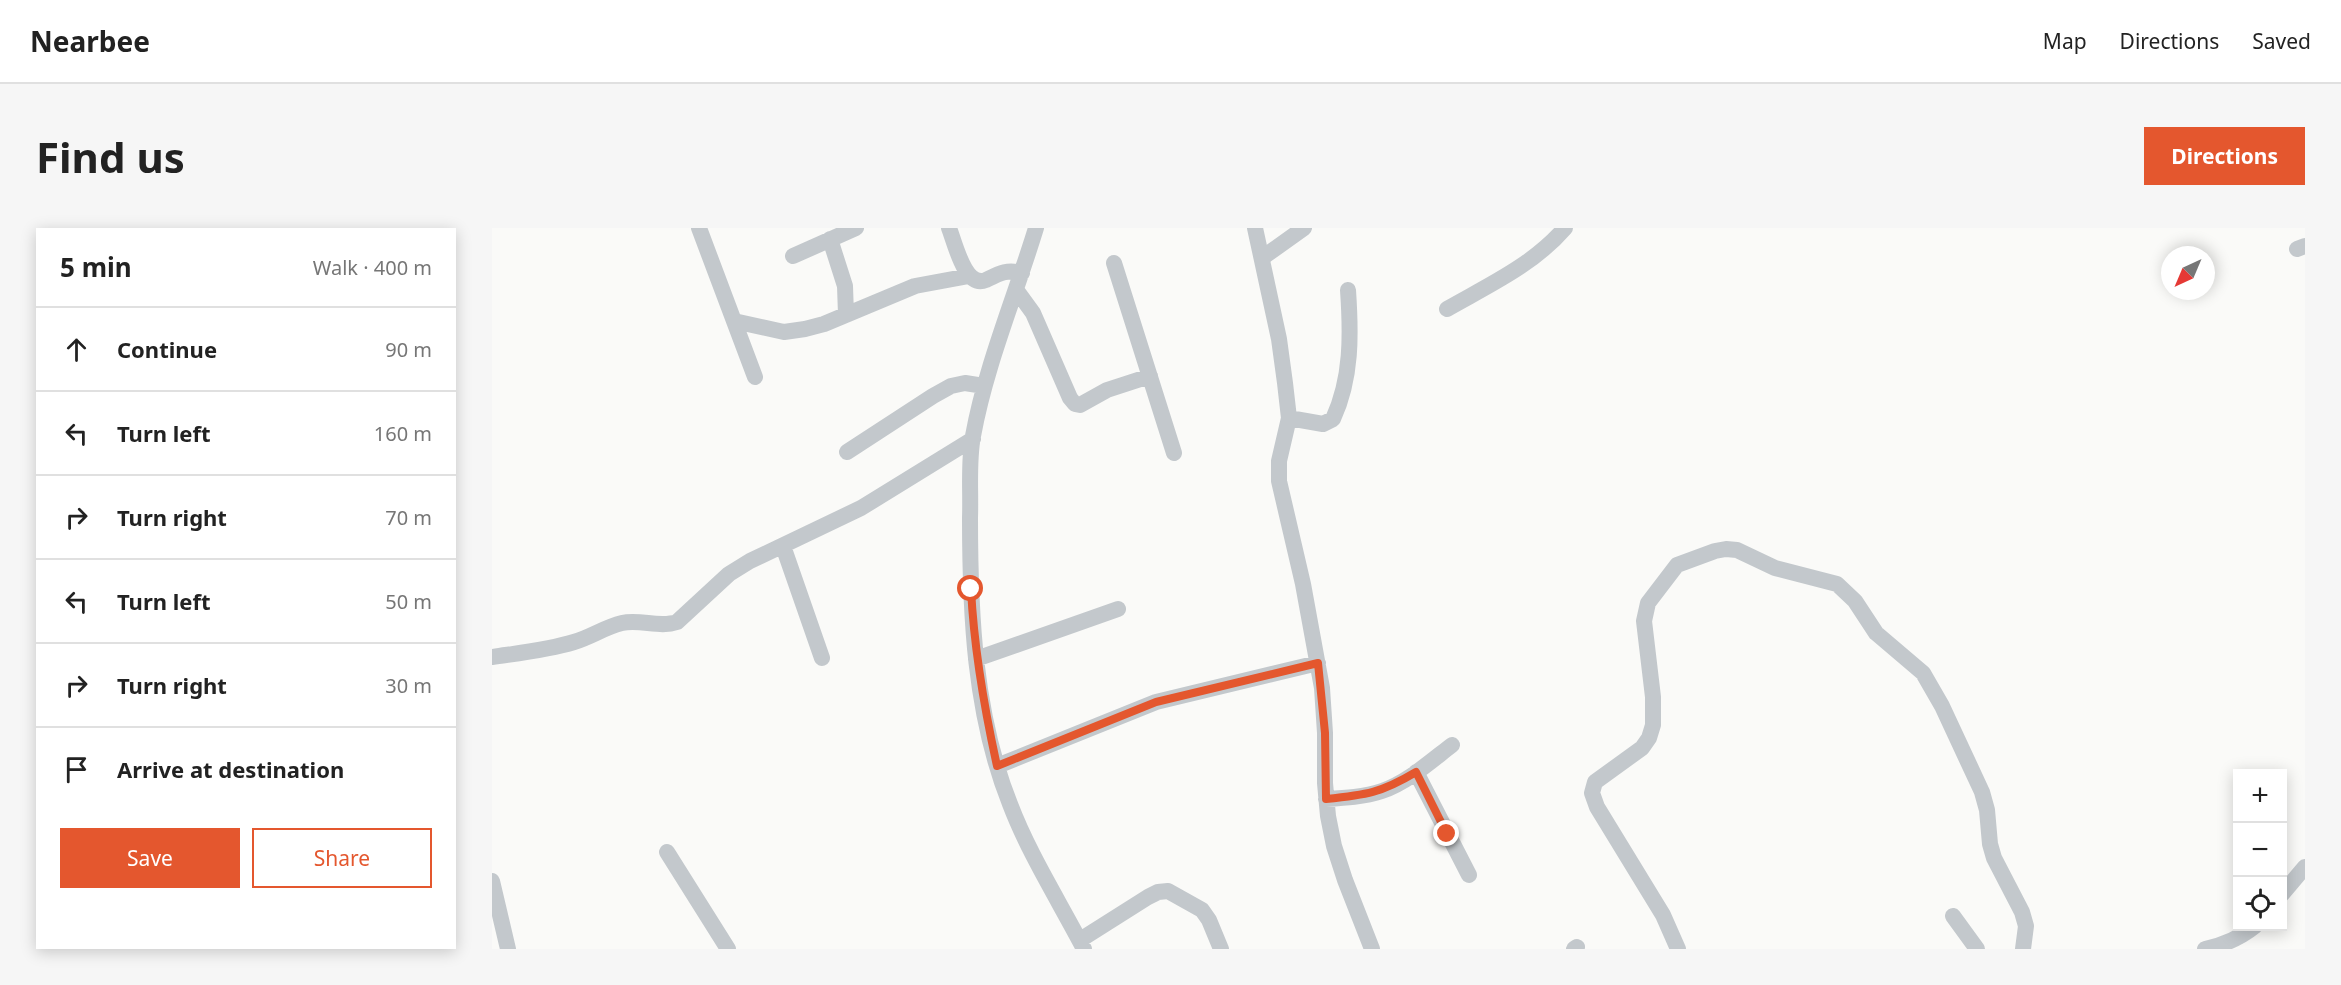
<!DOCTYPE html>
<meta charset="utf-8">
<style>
:root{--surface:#fff;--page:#f6f6f6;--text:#222;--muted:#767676;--line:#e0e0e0;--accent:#e4572e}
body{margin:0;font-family:"Noto Sans",sans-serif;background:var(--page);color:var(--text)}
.controls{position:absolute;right:18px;bottom:18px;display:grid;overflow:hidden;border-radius:0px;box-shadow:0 3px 15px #0003}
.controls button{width:54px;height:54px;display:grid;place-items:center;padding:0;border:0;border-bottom:2px solid var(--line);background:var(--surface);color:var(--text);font:30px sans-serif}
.compass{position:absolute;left:1669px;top:18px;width:54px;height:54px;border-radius:50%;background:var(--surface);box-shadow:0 3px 15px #0003;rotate:224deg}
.stop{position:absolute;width:18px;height:18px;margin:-14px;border:4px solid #e4572e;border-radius:50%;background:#fff}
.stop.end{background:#e4572e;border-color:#fff;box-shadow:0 2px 6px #0008}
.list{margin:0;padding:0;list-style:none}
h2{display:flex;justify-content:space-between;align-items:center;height:78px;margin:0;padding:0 24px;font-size:26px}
h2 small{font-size:20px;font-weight:400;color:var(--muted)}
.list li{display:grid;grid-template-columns:39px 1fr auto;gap:18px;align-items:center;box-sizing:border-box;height:84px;padding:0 24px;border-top:2px solid var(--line)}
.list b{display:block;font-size:22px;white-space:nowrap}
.list em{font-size:20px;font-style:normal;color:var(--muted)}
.actions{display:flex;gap:12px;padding:18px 24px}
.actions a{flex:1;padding:14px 0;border:2px solid var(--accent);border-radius:0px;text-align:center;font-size:21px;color:var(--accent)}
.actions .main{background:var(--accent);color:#fff}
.icon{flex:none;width:33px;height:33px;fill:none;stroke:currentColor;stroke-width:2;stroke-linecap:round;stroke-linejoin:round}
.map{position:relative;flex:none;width:1813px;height:721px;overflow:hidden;border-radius:0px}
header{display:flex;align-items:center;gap:36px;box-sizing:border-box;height:84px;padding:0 30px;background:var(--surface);border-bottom:2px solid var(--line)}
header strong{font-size:28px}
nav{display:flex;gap:33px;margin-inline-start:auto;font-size:21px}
.intro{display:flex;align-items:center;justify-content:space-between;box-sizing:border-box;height:144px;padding:0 36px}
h1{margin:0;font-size:42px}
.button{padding:15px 27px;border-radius:0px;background:var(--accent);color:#fff;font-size:21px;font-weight:700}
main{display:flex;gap:36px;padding:0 36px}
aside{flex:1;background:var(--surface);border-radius:0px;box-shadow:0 3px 15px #0003}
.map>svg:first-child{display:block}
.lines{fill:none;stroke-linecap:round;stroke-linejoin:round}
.minor{stroke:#c3c8cc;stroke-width:16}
.route{stroke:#e4572e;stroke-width:8}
</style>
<header>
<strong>Nearbee</strong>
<nav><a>Map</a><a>Directions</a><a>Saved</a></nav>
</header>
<div class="intro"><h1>Find us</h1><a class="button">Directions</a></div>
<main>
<aside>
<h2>5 min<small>Walk · 400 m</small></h2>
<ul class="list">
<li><svg class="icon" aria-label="ahead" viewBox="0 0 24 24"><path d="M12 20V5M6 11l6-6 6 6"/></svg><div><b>Continue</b></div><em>90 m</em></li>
<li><svg class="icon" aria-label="left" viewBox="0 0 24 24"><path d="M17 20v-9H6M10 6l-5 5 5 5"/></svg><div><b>Turn left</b></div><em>160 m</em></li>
<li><svg class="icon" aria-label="right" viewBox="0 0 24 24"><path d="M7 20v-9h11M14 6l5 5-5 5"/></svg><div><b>Turn right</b></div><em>70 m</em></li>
<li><svg class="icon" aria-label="left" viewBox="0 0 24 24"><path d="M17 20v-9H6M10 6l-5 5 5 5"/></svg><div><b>Turn left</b></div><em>50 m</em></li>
<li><svg class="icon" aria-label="right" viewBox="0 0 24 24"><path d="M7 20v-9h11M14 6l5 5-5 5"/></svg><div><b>Turn right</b></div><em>30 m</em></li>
<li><svg class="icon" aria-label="arrive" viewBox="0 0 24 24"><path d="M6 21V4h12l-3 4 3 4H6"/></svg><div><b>Arrive at destination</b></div></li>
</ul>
<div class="actions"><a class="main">Save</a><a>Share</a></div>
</aside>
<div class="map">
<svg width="1813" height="721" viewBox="0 0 1813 721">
<rect width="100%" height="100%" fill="#fafaf8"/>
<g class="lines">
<path class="minor" d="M207,0L263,149
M457,0C463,15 473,61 494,52C508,45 515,41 530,45
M544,0C523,69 494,137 481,208C476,234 479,263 478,290C478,385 482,486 518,576C537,626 567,673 592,721
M763,0L787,111L793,155L797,190L787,233V253L811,356L830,460L833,505V555L836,588L842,618L853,652L880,721
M338,11L353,58L354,87
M1805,21L1813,18
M301,28L364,0
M770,30L812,0
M622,35L682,225
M525,63L541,85L578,170L583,176L588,177L615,162L658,148
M955,81C997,57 1041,37 1073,0
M242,93L292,104L313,101L332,96L423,58L477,48
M797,190L831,196L841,191C860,150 859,106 856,62
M355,224L441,168L459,158L473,155L492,158
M291,318L330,430
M0,429C27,425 56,422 82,414C99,409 113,399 130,395C148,391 168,400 185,394L237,346L258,333L369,280L481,211
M484,431L626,381
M505,538L664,474L826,435
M924,544L977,647
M834,571C853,570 872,569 890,563C916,554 939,533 960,517
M175,624L236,721
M0,653L16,721
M1790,666L1813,639
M1461,688L1485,721
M588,712L656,669L666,664L676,663L710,682L717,692L729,721
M1082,721L1085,719
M1186,721L1171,687L1105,579L1100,565L1103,554L1150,520L1157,510L1161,497V469L1152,393L1156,375L1185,337L1223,323L1234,321L1245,322L1283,340L1345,356L1363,373L1384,405L1431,445L1450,478L1490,564L1495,582L1498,616L1502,630L1530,684L1534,698L1531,721
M1713,721C1732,717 1748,710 1763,698"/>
</g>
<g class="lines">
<path class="route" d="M479,361C482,421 492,479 505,538L664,474L826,435L833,505L834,571C874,567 889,565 924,544L955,606"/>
</g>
</svg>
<div class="controls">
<button>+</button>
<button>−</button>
<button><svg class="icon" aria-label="locate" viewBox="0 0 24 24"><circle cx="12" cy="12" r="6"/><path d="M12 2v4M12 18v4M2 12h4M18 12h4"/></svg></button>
</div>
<svg class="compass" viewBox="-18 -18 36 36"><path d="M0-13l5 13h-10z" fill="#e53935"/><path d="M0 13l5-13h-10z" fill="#767676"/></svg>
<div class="stop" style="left:479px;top:361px"></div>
<div class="stop end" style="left:955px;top:606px"></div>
</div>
</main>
